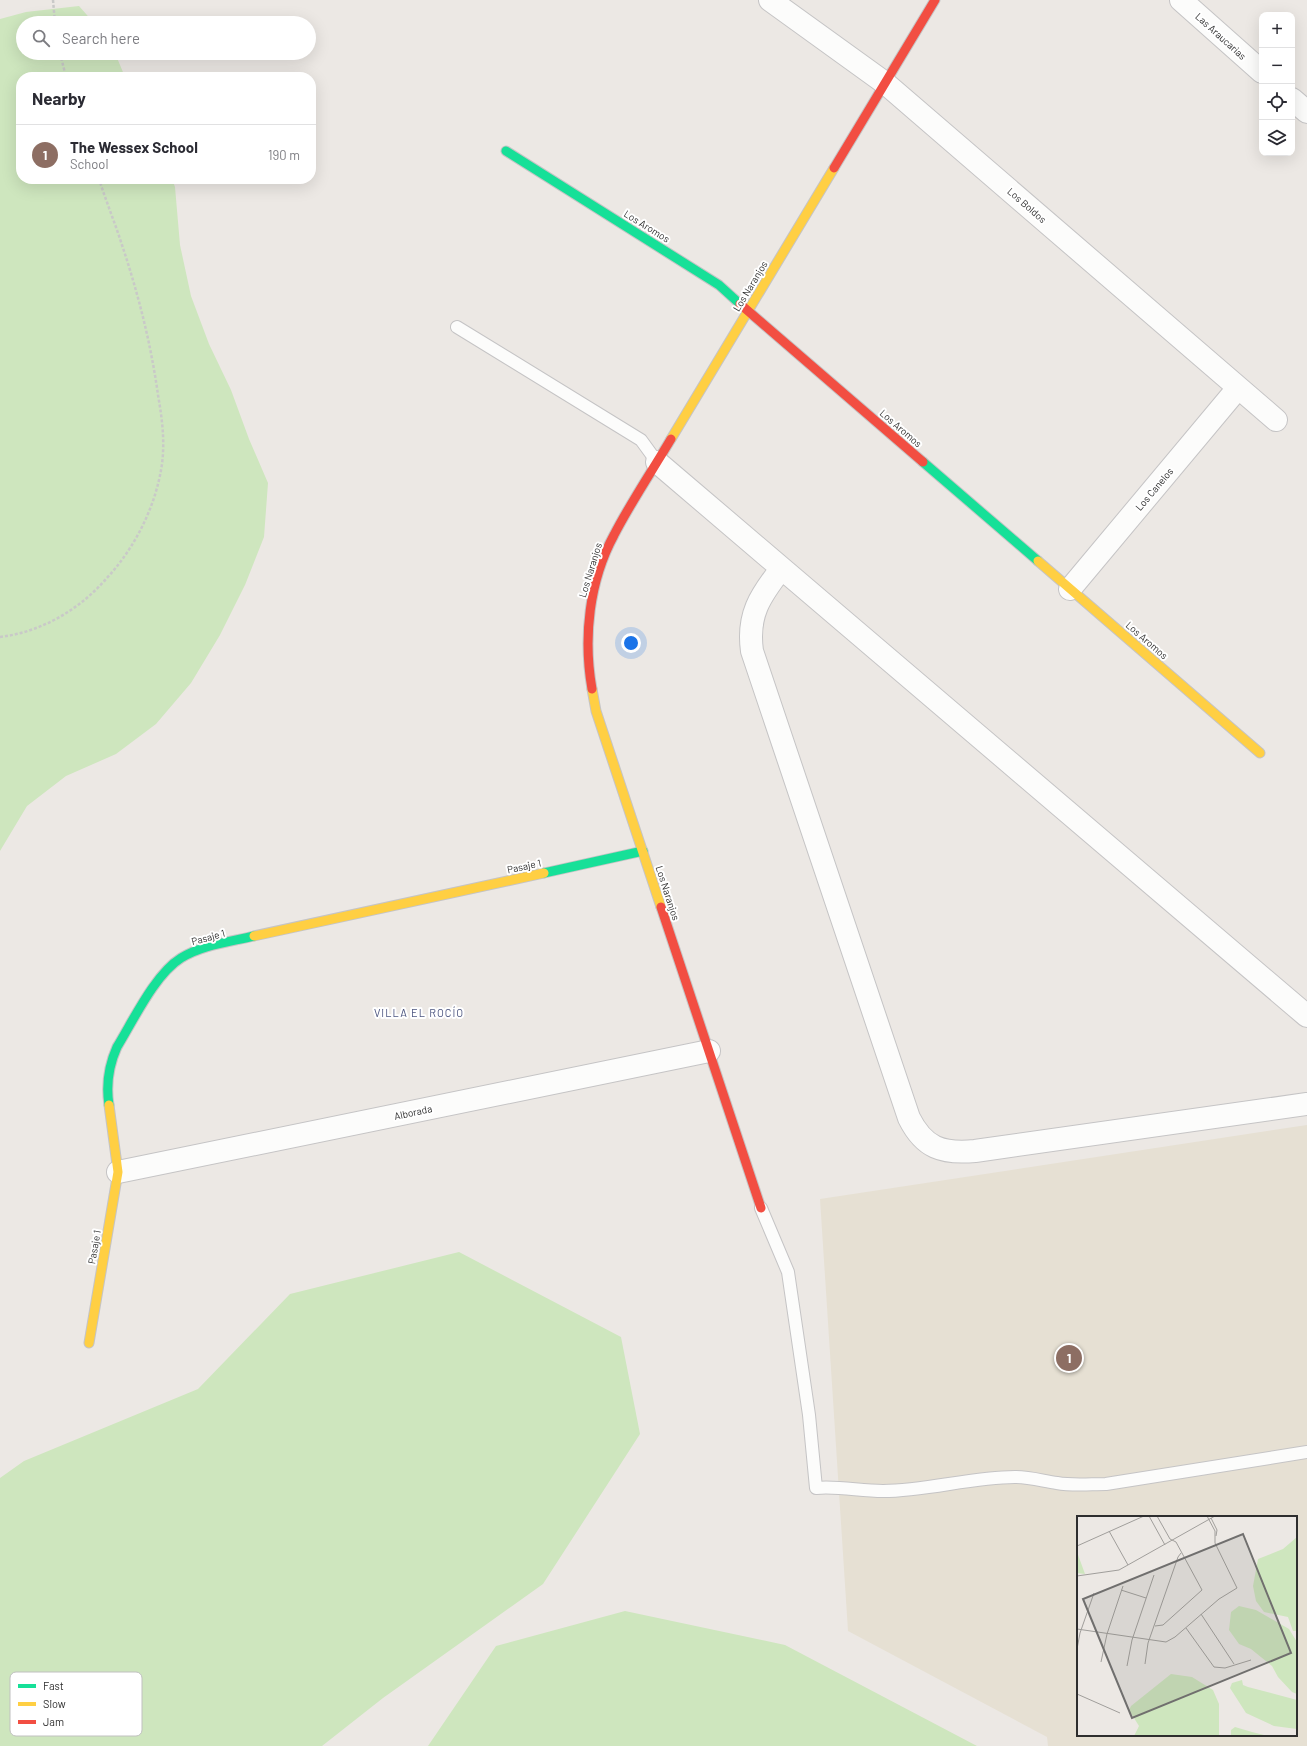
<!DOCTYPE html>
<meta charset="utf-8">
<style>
:root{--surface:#fff;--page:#f2f2f3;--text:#2b2b33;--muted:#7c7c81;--line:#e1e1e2;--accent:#db2777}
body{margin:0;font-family:Barlow,sans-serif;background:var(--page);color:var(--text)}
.controls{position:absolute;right:12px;top:12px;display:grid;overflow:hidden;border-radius:8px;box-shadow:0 4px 16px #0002}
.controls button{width:36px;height:36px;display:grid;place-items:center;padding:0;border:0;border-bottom:1px solid var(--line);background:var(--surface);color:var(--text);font:20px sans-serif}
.you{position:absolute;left:631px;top:643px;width:14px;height:14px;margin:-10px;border:3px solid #fff;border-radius:50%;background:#1a73e8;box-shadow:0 0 0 6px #1a73e833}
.badge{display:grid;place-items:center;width:26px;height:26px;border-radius:50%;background:var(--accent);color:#fff;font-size:13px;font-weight:700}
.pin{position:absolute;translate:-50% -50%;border:2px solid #fff;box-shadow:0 1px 4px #0006}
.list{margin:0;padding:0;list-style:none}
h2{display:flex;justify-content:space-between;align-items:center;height:52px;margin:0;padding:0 16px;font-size:17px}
h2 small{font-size:13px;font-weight:400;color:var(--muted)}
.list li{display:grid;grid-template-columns:26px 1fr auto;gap:12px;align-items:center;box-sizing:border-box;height:60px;padding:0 16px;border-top:1px solid var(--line)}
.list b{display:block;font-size:15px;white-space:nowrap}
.list p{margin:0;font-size:13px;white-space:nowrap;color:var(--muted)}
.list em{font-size:13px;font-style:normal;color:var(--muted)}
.icon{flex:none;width:22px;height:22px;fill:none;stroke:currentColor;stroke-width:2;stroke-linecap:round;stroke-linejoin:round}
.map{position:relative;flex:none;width:1307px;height:1746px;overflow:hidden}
.search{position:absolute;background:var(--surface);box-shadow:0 4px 16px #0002;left:16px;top:16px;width:300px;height:44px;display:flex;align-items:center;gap:10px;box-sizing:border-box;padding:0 14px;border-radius:22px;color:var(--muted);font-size:15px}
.panel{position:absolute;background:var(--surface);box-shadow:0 4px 16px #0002;left:16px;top:72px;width:300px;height:112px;border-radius:16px}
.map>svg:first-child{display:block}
.education{fill:#e6e0d3;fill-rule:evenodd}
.green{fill:#cee6be}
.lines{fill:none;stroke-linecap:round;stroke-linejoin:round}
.lane-casing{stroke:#c5c4c5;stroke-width:14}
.street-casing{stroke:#c5c4c5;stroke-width:24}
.fast-casing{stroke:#c5c4c5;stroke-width:11}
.slow-casing{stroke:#c5c4c5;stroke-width:11}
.jam-casing{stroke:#c5c4c5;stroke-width:11}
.path{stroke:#c9c9c8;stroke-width:2.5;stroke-dasharray:3 2;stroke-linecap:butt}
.lane{stroke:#fcfcfb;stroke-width:12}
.street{stroke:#fcfcfb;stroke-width:22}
.fast{stroke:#16e098;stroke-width:9}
.slow{stroke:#ffcf43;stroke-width:9}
.jam{stroke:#f24e42;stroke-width:9}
.labels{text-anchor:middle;stroke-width:4;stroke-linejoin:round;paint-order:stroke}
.street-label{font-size:10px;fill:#2e2e2e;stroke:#fff}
.neighbourhood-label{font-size:11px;letter-spacing:1px;fill:#4d5680;stroke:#fff}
.inset-road{fill:none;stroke:#a09e9b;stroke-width:1}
.view{fill:#706f6e;fill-opacity:0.15;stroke:#706f6e;stroke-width:2}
.inset-edge{fill:none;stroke:#2e2e2e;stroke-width:2}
.key{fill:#fff;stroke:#c0c0c0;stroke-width:1}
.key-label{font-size:11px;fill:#2e2e2e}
</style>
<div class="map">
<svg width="1307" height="1746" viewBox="0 0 1307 1746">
<rect width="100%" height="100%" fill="#ece8e4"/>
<path class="education" d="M1307,1125V1746H1048L1047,1737L848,1631L820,1199ZM1078,1517H1296V1735H1078Z"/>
<path class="green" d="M79,6L94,23H23V53H115L125,77H21V179H172L175,187L180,245L191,296L209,344L231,390L249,439L268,483L264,537L245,585L220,635L191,683L156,724L116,754L66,776L27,806L0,851V19L26,12Z
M459,1252L621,1337L640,1434L543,1584L383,1698L322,1746H0V1478L24,1461L198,1389L290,1294Z
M625,1611L785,1645L977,1746H428L496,1646Z"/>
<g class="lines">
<g class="lane-casing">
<path id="lane" d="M457,327L641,440L657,462
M761,1208L788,1272L809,1415L816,1488C839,1486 860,1491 883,1491C927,1491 971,1477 1015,1477C1030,1477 1043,1481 1057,1483C1073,1486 1090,1484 1106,1484L1307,1452"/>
</g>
<g class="street-casing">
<path id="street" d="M770,0L885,83L1276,420
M1181,0L1262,72
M1292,99L1307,112
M657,462L1307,1016
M781,569C760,596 747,615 752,651L909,1118C924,1148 942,1154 975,1151L1307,1104
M1070,589L1238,388
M118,1172L709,1051"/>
</g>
<g class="fast-casing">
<path id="fast" d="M506,151L719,285L740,304
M923,462L1038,561
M544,873L643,851
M109,1105C106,1086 109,1065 117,1047C133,1021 155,974 181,958C202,945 229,942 254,936"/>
</g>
<g class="slow-casing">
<path id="slow" d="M671,439L834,168
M1038,561L1260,753
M592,689L596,711L661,907
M254,936L544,873
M89,1343L118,1172L109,1105"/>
</g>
<g class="jam-casing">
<path id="jam" d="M834,168L935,0
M740,304L923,462
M592,689C583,638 589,581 614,535C631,502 652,471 671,439
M661,907L761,1208"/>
</g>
<path class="path" d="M53,0L55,23
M60,53L66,77
M0,637C41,632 79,610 106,579C135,548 156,506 162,464C165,440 162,418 158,395C151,344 138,293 122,245C115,223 106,201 99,179"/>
<use href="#lane" class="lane"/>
<use href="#street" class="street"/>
<use href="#fast" class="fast"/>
<use href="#slow" class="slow"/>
<use href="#jam" class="jam"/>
</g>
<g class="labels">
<g class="street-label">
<text transform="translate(1221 36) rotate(42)" y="4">Las Araucarias</text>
<text transform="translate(1027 205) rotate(41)" y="4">Los Boldos</text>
<text transform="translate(647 226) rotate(32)" y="4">Los Aromos</text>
<text transform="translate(750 286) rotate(-59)" y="4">Los Naranjos</text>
<text transform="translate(901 428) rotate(41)" y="4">Los Aromos</text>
<text transform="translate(1154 489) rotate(-50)" y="4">Los Canelos</text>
<text transform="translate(590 570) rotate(-73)" y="4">Los Naranjos</text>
<text transform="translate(1147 640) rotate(41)" y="4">Los Aromos</text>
<text transform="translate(524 866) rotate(-12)" y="4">Pasaje 1</text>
<text transform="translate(668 893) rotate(72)" y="4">Los Naranjos</text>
<text transform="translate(208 937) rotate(-15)" y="4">Pasaje 1</text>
<text transform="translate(413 1112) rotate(-12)" y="4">Alborada</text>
<text transform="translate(94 1247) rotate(-80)" y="4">Pasaje 1</text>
</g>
<g class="neighbourhood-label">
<text x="419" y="1017">VILLA EL ROCÍO</text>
</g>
</g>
<g transform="translate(1077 1516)">
<rect width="220" height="220" fill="#ece8e4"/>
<path d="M220,21V115H216L211,101L187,96L179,85L176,70L181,43L206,33ZM0,36L8,58L0,57ZM162,90L179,94L212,113L220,126V178L215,176L201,161L195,150L174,133L162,128L152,114L154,96ZM94,158L115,161L136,174L142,188V220H57L62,210L52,194L54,190ZM165,164L166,169L171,171L220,184V213L197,210L169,197L153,172L155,167ZM158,211L175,216L191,220H154V214Z" fill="#cee6be"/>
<path class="inset-road" d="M72,0L88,29M134,2L140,14L139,20M32,15L51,49M0,30L67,0M0,60L42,54L138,0M44,74L69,82M124,98L157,148M78,110L86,109L125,74L99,26L93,23L80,0M109,112L137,151L148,152L174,144M0,113L89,126L98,121L142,83L160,72L138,27V15L130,0M0,133L3,117L17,77M24,146L30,118L46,70M68,148L71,127L101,41L104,37M50,150L55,124L77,59M0,178L43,197"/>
<path class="view" d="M166,18L214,137L55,202L6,83Z"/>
<rect width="220" height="220" class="inset-edge"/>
</g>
<rect x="10" y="1672" width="132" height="64" rx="6" class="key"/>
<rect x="18" y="1684" width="18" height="4" fill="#16e098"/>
<rect x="18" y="1702" width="18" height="4" fill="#ffcf43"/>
<rect x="18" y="1720" width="18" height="4" fill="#f24e42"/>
<g class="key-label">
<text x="43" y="1690">Fast</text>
<text x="43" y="1708">Slow</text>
<text x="43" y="1726">Jam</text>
</g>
</svg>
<div class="controls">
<button>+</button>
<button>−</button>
<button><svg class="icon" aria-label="locate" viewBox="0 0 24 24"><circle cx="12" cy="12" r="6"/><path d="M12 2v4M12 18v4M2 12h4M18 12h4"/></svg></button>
<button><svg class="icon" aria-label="layers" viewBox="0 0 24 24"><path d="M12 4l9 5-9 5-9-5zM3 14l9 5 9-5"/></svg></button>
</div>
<div class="you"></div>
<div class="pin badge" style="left:1069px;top:1358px;background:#8d6e63">1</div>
<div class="search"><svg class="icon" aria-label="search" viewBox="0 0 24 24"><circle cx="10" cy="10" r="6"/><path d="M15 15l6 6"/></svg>Search here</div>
<section class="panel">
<h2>Nearby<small></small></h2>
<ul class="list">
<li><span class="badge" style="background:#8d6e63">1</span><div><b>The Wessex School</b><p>School</p></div><em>190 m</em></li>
</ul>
</section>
</div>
